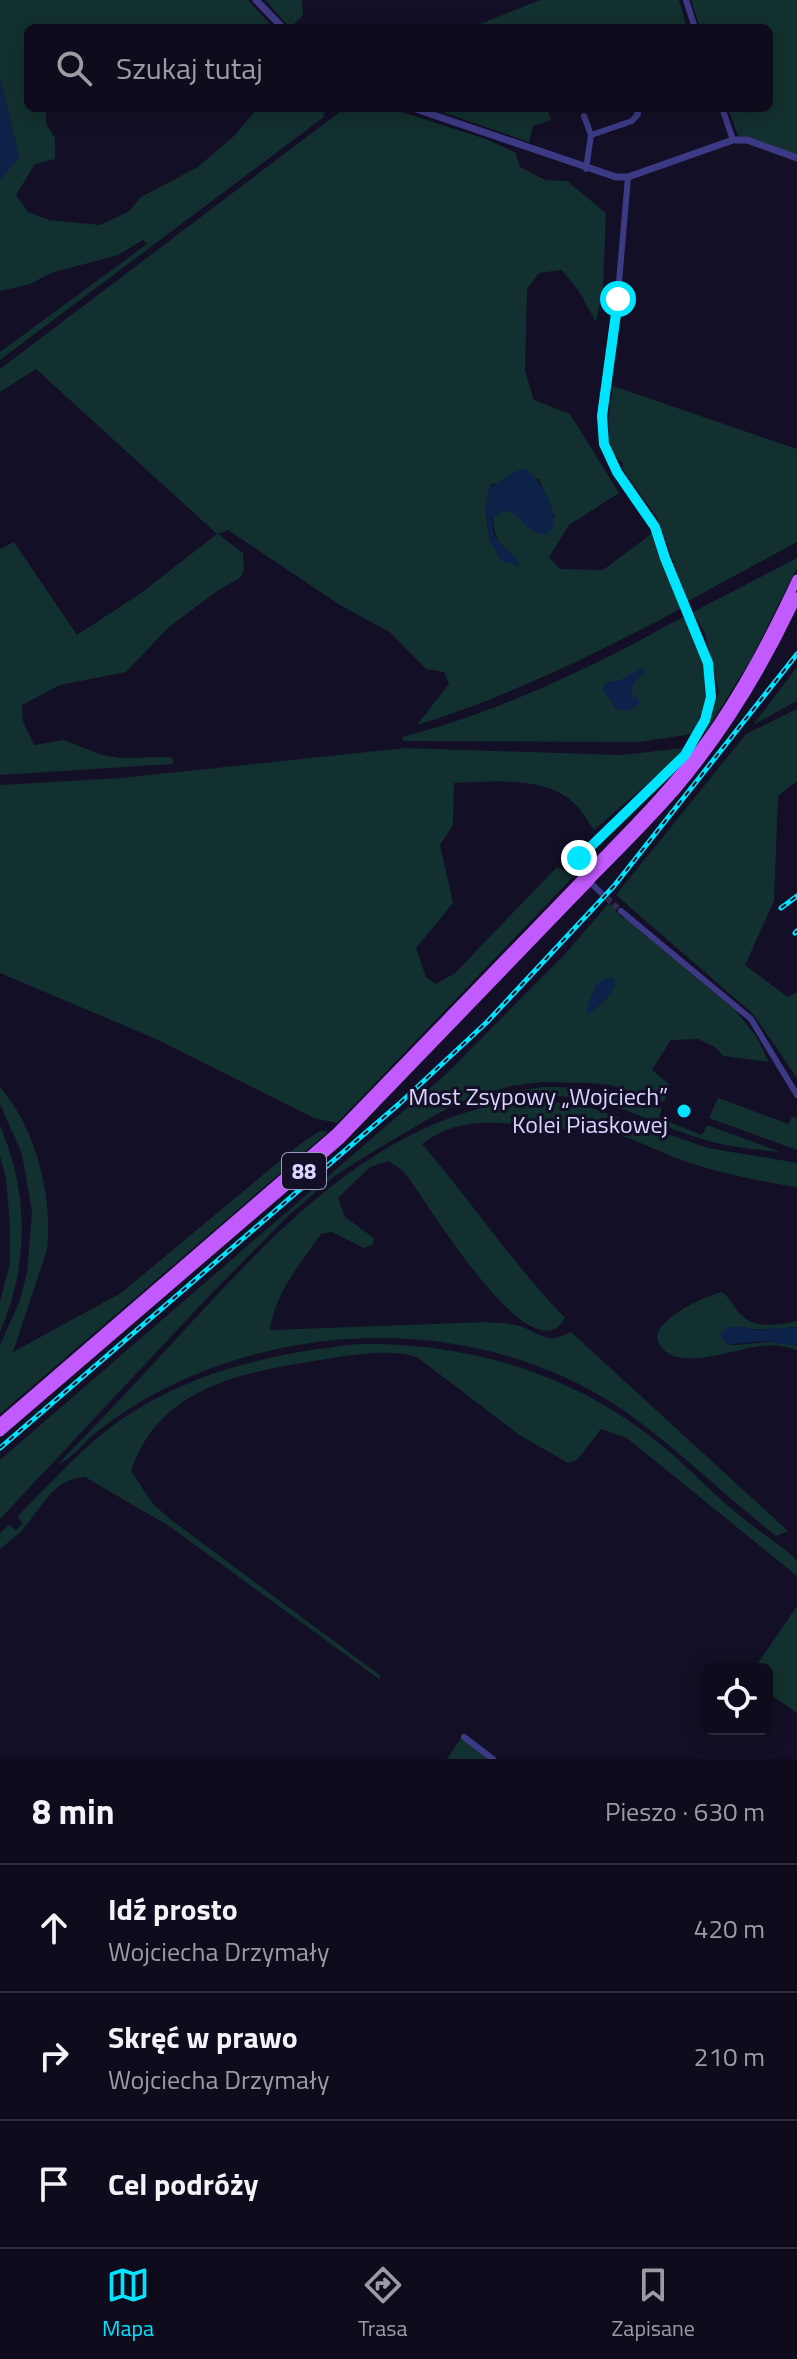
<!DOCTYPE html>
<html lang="pl">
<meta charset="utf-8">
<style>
:root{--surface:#0e0b1c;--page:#1c1929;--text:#f1f3f6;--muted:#9b9ba3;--line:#2e2b3b;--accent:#00e5ff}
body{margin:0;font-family:"Titillium Web",sans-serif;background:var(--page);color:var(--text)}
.controls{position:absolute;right:24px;bottom:24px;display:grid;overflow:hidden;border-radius:12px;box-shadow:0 4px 20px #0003}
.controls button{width:72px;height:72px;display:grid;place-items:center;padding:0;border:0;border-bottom:2px solid var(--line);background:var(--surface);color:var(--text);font:40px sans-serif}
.stop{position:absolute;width:24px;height:24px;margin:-18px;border:6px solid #00e5ff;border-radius:50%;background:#fff}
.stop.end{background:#00e5ff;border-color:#fff;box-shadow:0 2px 8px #0008}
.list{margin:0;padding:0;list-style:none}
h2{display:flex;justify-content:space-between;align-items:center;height:104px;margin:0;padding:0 32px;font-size:34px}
h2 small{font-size:26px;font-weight:400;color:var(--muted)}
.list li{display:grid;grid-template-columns:52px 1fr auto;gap:24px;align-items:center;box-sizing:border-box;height:128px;padding:0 32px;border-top:2px solid var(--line)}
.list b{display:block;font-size:30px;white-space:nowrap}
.list p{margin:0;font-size:26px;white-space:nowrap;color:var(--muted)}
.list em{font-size:26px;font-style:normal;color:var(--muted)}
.icon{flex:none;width:44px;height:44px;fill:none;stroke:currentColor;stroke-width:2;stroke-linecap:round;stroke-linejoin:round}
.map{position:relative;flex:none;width:797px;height:1759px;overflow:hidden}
.search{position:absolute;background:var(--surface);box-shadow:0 4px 20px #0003;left:24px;right:24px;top:24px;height:88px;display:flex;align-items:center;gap:20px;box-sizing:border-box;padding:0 28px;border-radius:12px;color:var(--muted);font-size:30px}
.sheet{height:488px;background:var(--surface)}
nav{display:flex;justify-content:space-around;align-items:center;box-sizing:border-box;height:112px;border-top:2px solid var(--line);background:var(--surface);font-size:22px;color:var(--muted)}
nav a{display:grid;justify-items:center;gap:4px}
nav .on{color:var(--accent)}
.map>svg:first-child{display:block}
.green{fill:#12302f;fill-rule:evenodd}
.water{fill:#0c2248}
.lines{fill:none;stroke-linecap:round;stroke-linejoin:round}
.minor-tunnel{stroke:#312d47;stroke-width:6;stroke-dasharray:6 3;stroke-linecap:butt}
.minor{stroke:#3d3a85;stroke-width:6}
.tertiary{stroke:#3d3a85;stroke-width:7}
.primary{stroke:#c25bff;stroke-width:9}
.rail-casing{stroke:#00e5ff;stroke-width:5}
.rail{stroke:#130f26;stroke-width:2;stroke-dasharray:6;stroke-linecap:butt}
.primary-bridge{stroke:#c25bff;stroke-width:9}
.route{stroke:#00e5ff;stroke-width:10}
.poi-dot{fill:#00e5ff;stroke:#130f26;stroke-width:3}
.labels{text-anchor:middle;stroke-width:6;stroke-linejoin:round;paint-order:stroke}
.shield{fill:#130f26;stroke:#9e99be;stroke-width:2}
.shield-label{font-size:22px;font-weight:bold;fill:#d9d4ff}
.poi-label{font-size:24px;fill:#d9d4ff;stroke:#130f26;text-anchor:end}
</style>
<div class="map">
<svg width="797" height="1759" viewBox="0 0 797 1759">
<rect width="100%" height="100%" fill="#130f26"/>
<path class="green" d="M0,0H248L274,28H28V108H46V123L55,138V159L35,164L16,195L28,212L49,220L100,225L128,212L141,197L198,167L234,136L258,108H330L323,114L324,117L0,360V352L147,244L143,240L118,255L51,273L30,284L0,291V179L19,157L0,79Z
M265,0H302L303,15L290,28Z
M540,0H679L687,28H470Z
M691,0H797V156L738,135L728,108H769V28H700Z
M345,108H389L483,138L515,152L520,167L545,180L567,181L606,213L603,287L596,322L580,293L562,270L539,273L527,289L525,371L534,400L570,414L619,493L569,525L549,557L560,569L603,570L655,531L682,608C596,654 510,696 417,725L449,684L444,672L426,669L391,633L340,605L228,530L218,534L243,553L244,570L240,578L220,589L169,627L126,672L60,685L22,705L23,721L34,745L64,740L102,755L120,758L172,757L173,764L0,775V549L14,542L77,635L141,593L217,534L36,369L0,392V369ZM539,479L555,518L524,523L517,513L504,510L494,516C490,533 505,545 501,561C488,536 480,511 492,484Z
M431,108H547L551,120L533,126L529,142Z
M613,386L797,449V542L688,601L658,519L622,468L623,463C600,447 611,409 613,386Z
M797,558V568L750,661L704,735L719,691L705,633L693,612Z
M685,616L704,663L707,703L692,734L639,742L403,741L402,737C503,711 594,666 685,616Z
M797,667V701L753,725Z
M797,709V781L778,796L774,901L745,965L788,997L797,992V1078L753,1014L616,895L746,734Z
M405,748L622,755L683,748L676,759L594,830C588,822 583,812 576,805C548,775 491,782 454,783L453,825L440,845L453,903L416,948L426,977L436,984L455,973L557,867L574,876L337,1123L314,1118L156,1039L0,973V785L121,778Z
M609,903L623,919L625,917L735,1010L756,1036L769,1062L723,1056L715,1047L698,1039L671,1040L652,1070L670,1085L664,1102L610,1085L589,1083L541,1082L511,1086L471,1097L435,1115L364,1157L332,1178L287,1217L209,1296L0,1519V1460L445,1075L564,955Z
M0,1087C36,1129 53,1195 47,1250L13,1352L121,1293L300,1144L320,1131L328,1132L0,1414V1345L20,1300L27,1273L32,1212L22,1154L0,1104Z
M542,1087C585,1086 621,1094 662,1108L659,1118L702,1135L707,1125L780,1152C754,1149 727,1147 702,1139C672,1130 644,1116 615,1107C562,1091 511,1092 458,1109L493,1095Z
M718,1098L788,1124L792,1117L797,1118V1150L709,1118Z
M522,1100H543L591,1108L708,1148L797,1163V1187C763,1182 724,1174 690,1163C663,1154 638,1140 611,1132C588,1126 567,1131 544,1128C500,1122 459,1115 422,1144C471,1201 513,1264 565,1318C532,1380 424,1197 407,1176C402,1169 395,1165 388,1161L370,1167L338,1198L345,1217L374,1238L372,1245L364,1248L332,1232L321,1234C301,1263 274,1294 270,1330L487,1322C497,1323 510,1323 520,1326C542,1334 545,1345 571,1332L788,1531L776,1536C722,1494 674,1444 617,1406C491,1324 324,1318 187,1378C155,1392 126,1409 99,1430C86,1440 71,1460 58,1464C99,1422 139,1379 179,1336C273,1234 376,1119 522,1100Z
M0,1126C29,1192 29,1266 0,1332V1302L10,1263V1225L6,1178L0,1156Z
M722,1292C730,1298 733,1306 739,1313C756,1330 776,1325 797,1321V1327C778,1329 760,1331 742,1327L728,1345C751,1346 774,1336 797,1346V1350C784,1346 775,1344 761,1346C735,1348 672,1376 658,1341C650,1321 707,1295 722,1292Z
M358,1344C471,1342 578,1375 665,1448C689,1468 710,1491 733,1510C752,1526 772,1540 792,1555L797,1561V1576L627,1438L601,1429L577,1460L568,1463L521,1436L417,1357C386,1348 352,1355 320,1360C244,1372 159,1386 131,1471L153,1504L170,1519L381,1676L379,1679L169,1526L85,1477C53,1479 43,1506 24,1528C17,1536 8,1542 0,1549V1533L9,1525L16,1530L23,1523L17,1517C43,1491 68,1463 96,1439C170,1376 264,1354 358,1344Z
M797,1606V1713L767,1692V1669H754Z
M461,1738L489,1759H447Z"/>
<path class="water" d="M0,79L19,157L1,179H0Z
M525,469C540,479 566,519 547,534C524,536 527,515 504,510L494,516C486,545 514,547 520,566L501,561L489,539L486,509L488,489L516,471Z
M642,668L647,672L638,678L631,689L633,695L639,699V705L627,711L616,709L603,690L606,682L620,680Z
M605,978L614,979L615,986L604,1002L588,1014L586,1011L595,986Z
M727,1327H742L756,1330L797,1327V1346L763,1341L728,1345L722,1339L721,1333Z"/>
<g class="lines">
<path class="minor-tunnel" d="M600,892L621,911"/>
<path class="minor" d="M686,0L695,28
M722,108L733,140
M584,116L591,135
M586,169L591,135L632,121L638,114L636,108
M600,892L577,869L579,858L685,755L705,720L711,697L708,663L668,566L655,527L614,467L603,437V411L615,329L628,177
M621,911L751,1019L797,1095
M464,1737L493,1759"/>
<path class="tertiary" d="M256,0L283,28
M413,108L616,177H628L733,140H747L797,158"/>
<path class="primary" d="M586,874C626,833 667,792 702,746C740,695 770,637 797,579
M591,879C620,850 649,821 676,790C725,732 765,666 797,597
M0,1423L336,1133L581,880
M0,1432L341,1139L586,885"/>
<g class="rail-casing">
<path id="rail" d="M781,908L797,896
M795,933L797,931
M0,1448L399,1104L487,1022L614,886L797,654"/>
</g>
<use href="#rail" class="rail"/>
<path class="primary-bridge" d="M581,880L586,874
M586,885L591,879"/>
</g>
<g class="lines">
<path class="route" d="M579,858L685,755L705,720L711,697L708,663L665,558L655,527L617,472L604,444L602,416L618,299"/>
</g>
<circle class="poi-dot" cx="684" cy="1111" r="8"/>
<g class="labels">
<rect class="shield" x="282" y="1153" width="44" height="36" rx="6"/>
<g class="shield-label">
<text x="304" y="1179">88</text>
</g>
<g class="poi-label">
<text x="668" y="1105">Most Zsypowy „Wojciech”<tspan x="668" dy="28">Kolei Piaskowej</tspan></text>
</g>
</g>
</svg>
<div class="controls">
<button><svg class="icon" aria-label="locate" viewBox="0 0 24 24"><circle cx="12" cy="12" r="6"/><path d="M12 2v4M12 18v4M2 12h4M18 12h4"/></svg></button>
</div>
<div class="stop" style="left:618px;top:299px"></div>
<div class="stop end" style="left:579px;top:858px"></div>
<div class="search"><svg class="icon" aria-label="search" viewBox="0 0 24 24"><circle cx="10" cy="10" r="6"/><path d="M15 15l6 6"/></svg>Szukaj tutaj</div>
</div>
<section class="sheet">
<h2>8 min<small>Pieszo · 630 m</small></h2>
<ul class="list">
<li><svg class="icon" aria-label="ahead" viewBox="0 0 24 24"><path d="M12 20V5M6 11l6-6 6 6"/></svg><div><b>Idź prosto</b><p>Wojciecha Drzymały</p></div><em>420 m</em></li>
<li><svg class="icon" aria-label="right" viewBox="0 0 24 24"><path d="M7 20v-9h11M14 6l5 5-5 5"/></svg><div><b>Skręć w prawo</b><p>Wojciecha Drzymały</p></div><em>210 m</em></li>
<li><svg class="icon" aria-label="arrive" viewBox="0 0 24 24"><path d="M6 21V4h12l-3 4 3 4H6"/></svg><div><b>Cel podróży</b></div></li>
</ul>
</section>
<nav>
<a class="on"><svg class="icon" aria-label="map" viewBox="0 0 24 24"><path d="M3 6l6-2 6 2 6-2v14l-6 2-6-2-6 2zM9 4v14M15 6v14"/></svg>Mapa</a>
<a><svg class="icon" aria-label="directions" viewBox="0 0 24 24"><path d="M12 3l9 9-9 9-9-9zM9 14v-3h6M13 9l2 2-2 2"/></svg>Trasa</a>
<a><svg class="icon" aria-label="saved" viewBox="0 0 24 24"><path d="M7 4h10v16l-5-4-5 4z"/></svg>Zapisane</a>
</nav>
